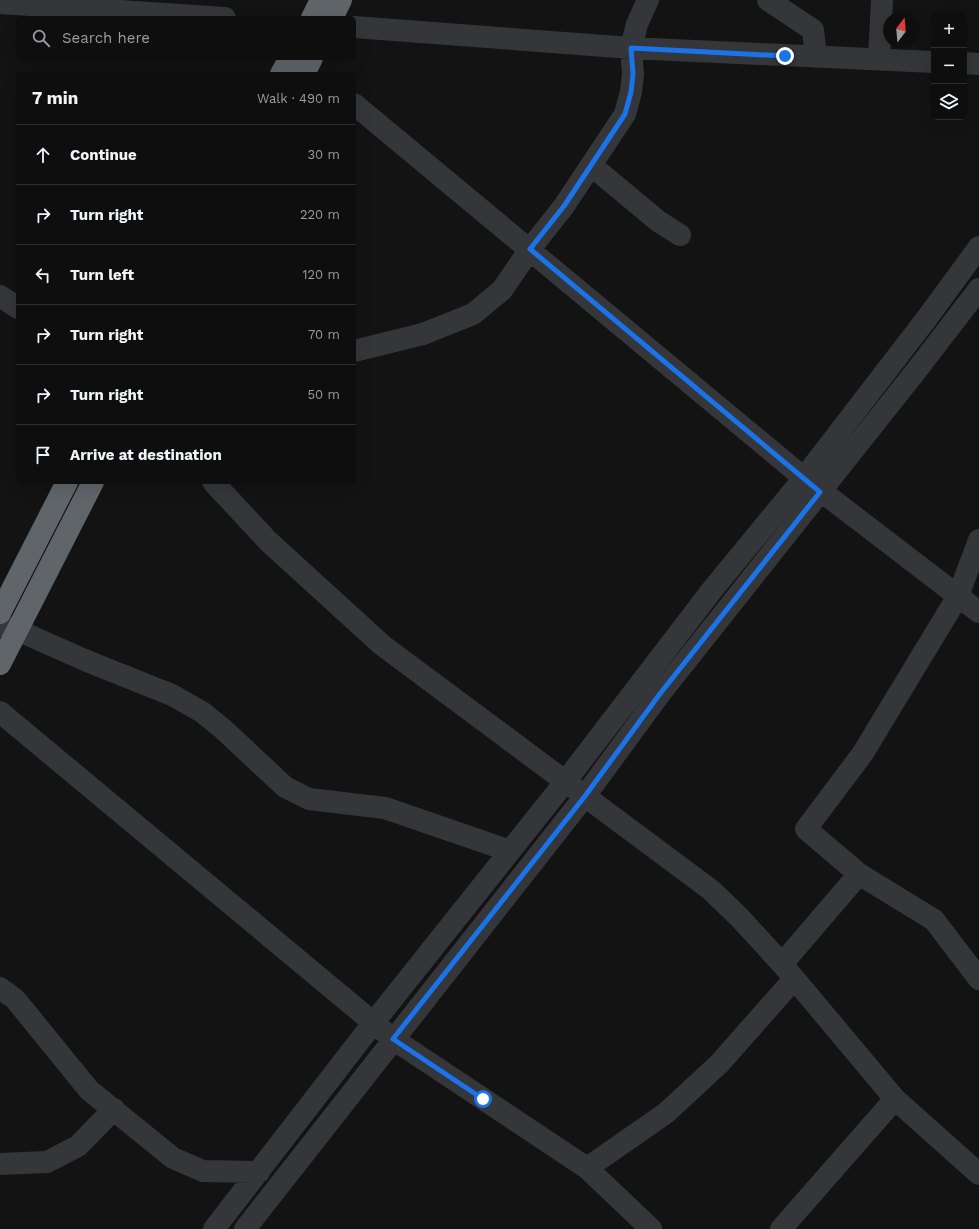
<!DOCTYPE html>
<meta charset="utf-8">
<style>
:root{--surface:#0e0e0f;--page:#1c1c1d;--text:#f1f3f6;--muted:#9b9c9e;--line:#2e2e2f}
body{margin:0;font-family:"Work Sans",sans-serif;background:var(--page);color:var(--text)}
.controls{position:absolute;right:12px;top:12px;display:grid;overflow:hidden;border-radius:6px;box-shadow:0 4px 16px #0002}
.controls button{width:36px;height:36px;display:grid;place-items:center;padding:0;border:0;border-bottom:1px solid var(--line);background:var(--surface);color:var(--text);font:20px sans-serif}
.compass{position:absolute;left:883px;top:12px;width:36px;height:36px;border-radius:50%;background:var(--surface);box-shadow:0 4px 16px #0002;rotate:16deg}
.stop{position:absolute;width:12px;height:12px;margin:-9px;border:3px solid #1a73e8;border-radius:50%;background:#fff}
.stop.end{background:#1a73e8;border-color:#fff;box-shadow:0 1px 4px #0008}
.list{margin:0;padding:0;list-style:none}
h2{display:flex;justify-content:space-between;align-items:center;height:52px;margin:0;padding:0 16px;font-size:17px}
h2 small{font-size:13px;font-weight:400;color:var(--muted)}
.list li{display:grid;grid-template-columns:26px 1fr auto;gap:12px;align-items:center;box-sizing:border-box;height:60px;padding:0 16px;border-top:1px solid var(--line)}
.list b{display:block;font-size:15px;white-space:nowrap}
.list em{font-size:13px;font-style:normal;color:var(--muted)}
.icon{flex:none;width:22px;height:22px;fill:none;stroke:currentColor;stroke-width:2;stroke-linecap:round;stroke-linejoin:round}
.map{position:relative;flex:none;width:979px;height:1229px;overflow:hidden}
.search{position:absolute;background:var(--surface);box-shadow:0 4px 16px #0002;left:16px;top:16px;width:340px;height:44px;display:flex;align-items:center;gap:10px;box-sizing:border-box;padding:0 14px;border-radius:6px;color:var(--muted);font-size:15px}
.panel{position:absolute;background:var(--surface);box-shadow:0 4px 16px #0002;left:16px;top:72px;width:340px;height:412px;border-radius:6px}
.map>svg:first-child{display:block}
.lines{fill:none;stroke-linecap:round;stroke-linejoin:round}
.minor{stroke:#343639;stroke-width:22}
.highway{stroke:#60656a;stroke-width:22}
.route{stroke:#1a73e8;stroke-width:5}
</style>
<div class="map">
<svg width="979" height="1229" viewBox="0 0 979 1229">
<rect width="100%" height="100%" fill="#131314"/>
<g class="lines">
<path class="minor" d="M768,0L813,30L816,57
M0,3L225,18
M354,27L631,48L934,62
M879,59L882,0
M964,63L979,64
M354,104L804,478L979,612
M592,166L658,221L680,235
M0,296L18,308
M354,351L423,334L473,314L502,290L530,249L564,206L625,114L631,92L633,74L631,48L637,24L648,0
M213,482L268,541L382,645L711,890L740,918L782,964L895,1099L979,1174
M979,540L958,596L863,753L806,829L859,874L934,920L979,979
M0,626L17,630L87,661L172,695L202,712L223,729L285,787L309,799L385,808L510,851
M0,712L393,1039L587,1168L651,1229
M782,964L859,874
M0,988L15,999L89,1090L173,1158L203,1171L259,1172
M0,1164L47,1162L78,1146L114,1109
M587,1168L666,1113L719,1064L794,979
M214,1229L374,1022L565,782L712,590L804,478L927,318L979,247
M245,1229L585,796L659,695L916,371L979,289
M781,1229L895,1099"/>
<path class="highway" d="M312,18L321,0
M332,18L341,0
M281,74L290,58
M304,74L312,58
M0,613L67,482
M0,664L93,482"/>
</g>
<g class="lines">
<path class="route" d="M483,1099L393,1039L585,796L659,695L820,492L530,249L564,206L625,114L631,92L633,74L631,48L785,56"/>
</g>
</svg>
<div class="controls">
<button>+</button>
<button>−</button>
<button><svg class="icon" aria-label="layers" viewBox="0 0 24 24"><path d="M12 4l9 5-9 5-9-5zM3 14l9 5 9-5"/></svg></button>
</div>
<svg class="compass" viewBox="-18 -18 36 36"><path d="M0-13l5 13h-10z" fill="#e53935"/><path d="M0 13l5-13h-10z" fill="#9b9c9e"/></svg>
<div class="stop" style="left:483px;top:1099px"></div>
<div class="stop end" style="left:785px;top:56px"></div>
<div class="search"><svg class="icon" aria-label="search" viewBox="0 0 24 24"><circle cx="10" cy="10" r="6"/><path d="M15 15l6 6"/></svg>Search here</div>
<section class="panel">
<h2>7 min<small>Walk · 490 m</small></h2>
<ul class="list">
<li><svg class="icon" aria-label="ahead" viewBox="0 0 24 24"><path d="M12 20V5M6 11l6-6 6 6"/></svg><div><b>Continue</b></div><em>30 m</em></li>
<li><svg class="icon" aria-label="right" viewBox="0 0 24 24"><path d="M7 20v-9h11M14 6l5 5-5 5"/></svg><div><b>Turn right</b></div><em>220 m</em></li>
<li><svg class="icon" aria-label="left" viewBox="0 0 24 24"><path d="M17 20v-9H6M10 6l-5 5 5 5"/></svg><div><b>Turn left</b></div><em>120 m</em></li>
<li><svg class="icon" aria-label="right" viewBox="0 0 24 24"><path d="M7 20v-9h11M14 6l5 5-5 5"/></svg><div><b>Turn right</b></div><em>70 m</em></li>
<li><svg class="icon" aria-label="right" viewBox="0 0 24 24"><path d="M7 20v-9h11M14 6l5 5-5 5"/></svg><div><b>Turn right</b></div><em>50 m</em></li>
<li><svg class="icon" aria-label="arrive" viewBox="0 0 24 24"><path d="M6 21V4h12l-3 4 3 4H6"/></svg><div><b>Arrive at destination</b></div></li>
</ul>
</section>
</div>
